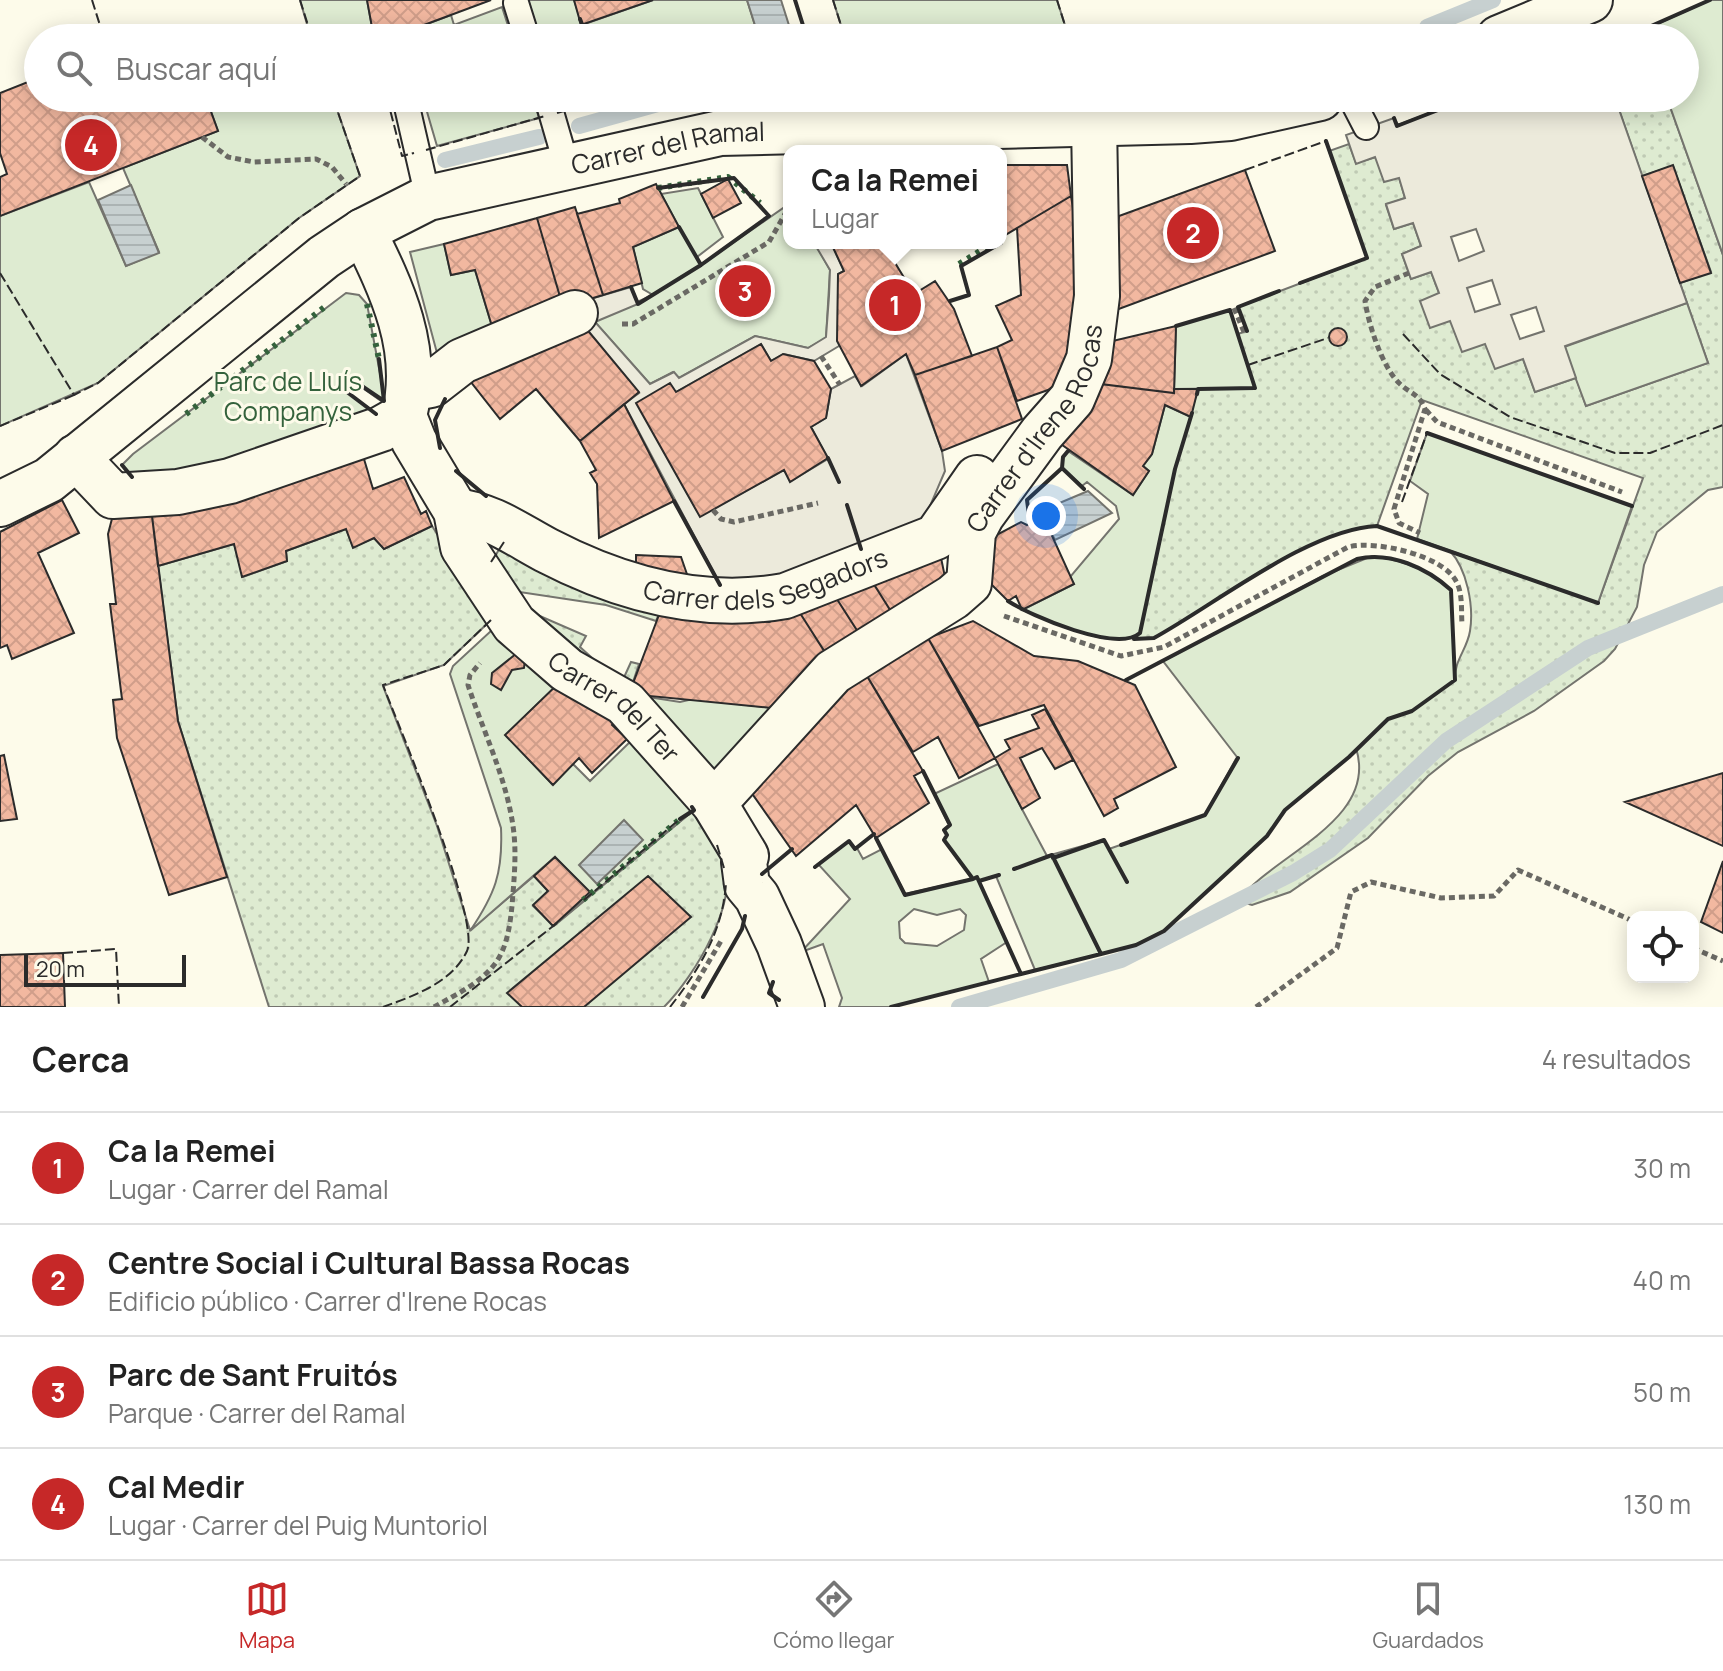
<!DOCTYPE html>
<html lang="es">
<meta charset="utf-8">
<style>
:root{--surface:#fff;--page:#f6f6f6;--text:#222;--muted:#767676;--line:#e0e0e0;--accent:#c62828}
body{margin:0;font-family:Manrope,sans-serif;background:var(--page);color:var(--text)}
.controls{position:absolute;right:24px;bottom:24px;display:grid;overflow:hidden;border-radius:16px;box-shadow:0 4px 20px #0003}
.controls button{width:72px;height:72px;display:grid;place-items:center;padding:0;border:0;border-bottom:2px solid var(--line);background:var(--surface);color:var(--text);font:40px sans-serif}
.scale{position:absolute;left:24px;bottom:20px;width:162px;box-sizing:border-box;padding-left:8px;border:4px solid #2b2b2b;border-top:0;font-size:22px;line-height:28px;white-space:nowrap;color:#2b2b2b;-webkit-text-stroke:6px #fdfbea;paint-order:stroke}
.you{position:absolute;left:1046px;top:516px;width:28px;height:28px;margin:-20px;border:6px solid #fff;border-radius:50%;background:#1a73e8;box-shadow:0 0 0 12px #1a73e833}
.badge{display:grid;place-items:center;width:52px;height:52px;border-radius:50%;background:var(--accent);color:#fff;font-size:26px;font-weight:700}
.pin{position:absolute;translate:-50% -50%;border:4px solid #fff;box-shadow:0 2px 8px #0006}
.popup{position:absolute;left:783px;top:145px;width:224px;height:104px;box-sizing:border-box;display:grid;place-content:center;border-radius:16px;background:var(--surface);filter:drop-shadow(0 2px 6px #0005);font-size:26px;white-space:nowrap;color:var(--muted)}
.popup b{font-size:30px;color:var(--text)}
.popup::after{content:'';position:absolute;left:50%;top:100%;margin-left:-16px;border:16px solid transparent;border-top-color:var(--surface)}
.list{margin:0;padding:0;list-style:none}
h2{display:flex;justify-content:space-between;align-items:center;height:104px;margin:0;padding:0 32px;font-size:34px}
h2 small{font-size:26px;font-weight:400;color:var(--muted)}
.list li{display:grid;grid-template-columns:52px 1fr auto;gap:24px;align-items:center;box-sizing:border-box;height:112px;padding:0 32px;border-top:2px solid var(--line)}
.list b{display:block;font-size:30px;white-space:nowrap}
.list p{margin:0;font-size:26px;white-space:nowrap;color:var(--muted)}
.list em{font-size:26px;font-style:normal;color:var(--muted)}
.icon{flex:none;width:44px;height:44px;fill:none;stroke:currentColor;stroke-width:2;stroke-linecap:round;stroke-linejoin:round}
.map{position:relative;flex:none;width:1723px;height:1007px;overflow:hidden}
.search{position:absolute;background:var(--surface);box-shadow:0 4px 20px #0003;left:24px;right:24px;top:24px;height:88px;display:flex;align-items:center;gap:20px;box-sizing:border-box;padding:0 28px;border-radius:44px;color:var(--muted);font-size:30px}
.sheet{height:552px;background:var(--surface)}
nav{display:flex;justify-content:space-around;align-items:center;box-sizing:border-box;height:112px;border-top:2px solid var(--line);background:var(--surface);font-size:22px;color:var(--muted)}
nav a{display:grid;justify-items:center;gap:4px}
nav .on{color:var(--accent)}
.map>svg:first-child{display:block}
.grass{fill:url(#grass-dots);stroke:#74746e;stroke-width:2}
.green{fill:#deebd1;stroke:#74746e;stroke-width:2;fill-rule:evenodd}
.parking{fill:#eceadb;stroke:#74746e;stroke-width:2;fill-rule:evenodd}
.water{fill:url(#water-rules);stroke:#74746e;stroke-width:2}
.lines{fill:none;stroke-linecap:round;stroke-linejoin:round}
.stream{stroke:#c7d0d0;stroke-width:16}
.building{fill:url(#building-cross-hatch);stroke:#2b2b2b;stroke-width:2}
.lane-casing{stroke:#2b2b2b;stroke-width:28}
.street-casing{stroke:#2b2b2b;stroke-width:48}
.path{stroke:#6a6964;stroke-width:5;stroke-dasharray:6 4;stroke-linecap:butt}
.lane{stroke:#fdfbea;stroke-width:24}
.street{stroke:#fdfbea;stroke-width:44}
.hedge{stroke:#34623c;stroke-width:6;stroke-dasharray:4 6;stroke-linecap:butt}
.fence{stroke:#2b2b2b;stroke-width:2;stroke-dasharray:10 4;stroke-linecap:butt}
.wall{stroke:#2b2b2b;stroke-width:4}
.labels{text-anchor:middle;stroke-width:6;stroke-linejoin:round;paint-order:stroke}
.street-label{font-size:26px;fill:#2b2b2b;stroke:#fdfbea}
.park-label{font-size:26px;fill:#34623c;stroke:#fdfbea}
</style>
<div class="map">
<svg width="1723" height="1007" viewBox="0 0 1723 1007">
<defs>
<pattern id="grass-dots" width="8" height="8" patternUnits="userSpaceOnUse" patternTransform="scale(2)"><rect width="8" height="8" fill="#deebd1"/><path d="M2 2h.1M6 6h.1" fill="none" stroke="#bfcab4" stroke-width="1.8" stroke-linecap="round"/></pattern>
<pattern id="water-rules" width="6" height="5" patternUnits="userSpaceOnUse" patternTransform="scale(2)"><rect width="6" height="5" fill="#c7d0d0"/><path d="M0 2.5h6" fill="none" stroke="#abb3b3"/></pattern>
<pattern id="building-cross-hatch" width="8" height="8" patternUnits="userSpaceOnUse" patternTransform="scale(2)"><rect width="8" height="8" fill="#f2b8a0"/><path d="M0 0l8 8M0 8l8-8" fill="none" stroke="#d09e8a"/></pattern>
</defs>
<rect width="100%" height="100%" fill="#fdfbea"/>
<path class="grass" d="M1615,98H1667L1723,255V487L1708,490L1657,532L1644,565L1637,607L1615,649L1604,661L1534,711L1458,752L1428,776L1368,838L1290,892L1252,905L1238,901C1273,854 1379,821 1356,748L1388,719L1412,711L1455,680C1454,660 1467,650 1470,631C1474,606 1467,569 1450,551L1598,603L1643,478L1422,400L1377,526C1309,529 1216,604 1154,638L1134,639L1140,633L1175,469L1198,389L1254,388L1238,334L1247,331L1238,307L1367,258L1329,151L1349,144L1356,163L1376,157L1399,177L1405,198L1386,205L1394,229L1413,223L1421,246L1402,254L1411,279L1431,272L1439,293L1431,327L1450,320L1485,344L1523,359L1535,392L1576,378L1586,406L1708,363L1680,283L1711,272L1673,166L1642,176Z
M432,526L492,619L444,665L383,686L437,826L470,930L534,876L548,891L533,906L554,926L694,810C703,824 718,841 724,857C740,901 695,976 664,1007H269L178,721L158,566L234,544L243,577L287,561L286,551L346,529L353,547L374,538L384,549Z
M501,546L662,607L656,621L606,605L506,590L490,565Z
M526,610L586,636L580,647L621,684L631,662L639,664L629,694Z"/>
<path class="green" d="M300,0H367L374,38H311Z
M528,0H574L582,25L653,0H747L759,38H540Z
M833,0H1057L1069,38H845Z
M1710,0H1723V255L1667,98H1685V38H1646L1644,30Z
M502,7L512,38H426L424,25L451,15L454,25Z
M206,98H333L360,176L299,218L98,383L0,426V216L89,182L126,266L159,252L123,168L218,131Z
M423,98H533L539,118L437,146Z
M698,188L723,237L697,257L701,265L789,204V243H815L830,270L826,338L808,348L755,336L679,378L673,372L650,384L594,321L653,295L643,289L633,247L679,227L661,194Z
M444,244L451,275L475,270L494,333L437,353L410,252Z
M346,293L359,295L367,304L385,400L381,401L347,377L339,386L373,411L244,464L133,482L122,465L133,454Z
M1687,303L1708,363L1586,406L1564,347Z
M1230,310L1255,388L1174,389L1176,326Z
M1165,405L1191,417L1175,469L1140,633C1117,654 1048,619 1022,610L1074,584L1070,577L1119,519L1116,506L1087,482L1082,486L1062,468L1063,457L1068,451L1133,495L1149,471L1143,466L1152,454Z
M1427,433L1632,506L1598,603L1417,539L1428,494L1410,481Z
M1372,556C1402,560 1429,569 1451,590L1455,680L1412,711L1388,719L1349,757L1285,810L1267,836L1164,931L1136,945L1035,970L996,876L979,881L1007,942L981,959L989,982L891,1007H839L842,998L823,944L801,952L850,899L818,864L849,841L855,849L857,848L863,859L882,849L905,894L972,879L944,840L947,835L944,830L949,825L934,794L998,764L1047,856L1104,840L1109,849L1205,815L1237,757L1163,661L1323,576ZM914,909L937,915L960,909L966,915L964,930L937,946L905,943L900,938L899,922Z
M492,630L562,680L506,735L552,784L573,764L590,781L635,737L694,810L553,926L589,892L555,857L470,931C495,894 503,873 501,828L450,674L453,666Z
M629,694L680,702L693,699L783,709L715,790Z"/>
<path class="parking" d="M1469,98H1615L1687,303L1565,346L1576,378L1535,392L1523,359L1495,369L1485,344L1462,352L1450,321L1430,328L1420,301L1439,293L1431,272L1411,279L1402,254L1421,246L1413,223L1394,229L1386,204L1405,198L1399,178L1384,182L1375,157L1356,164L1346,135L1394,118L1398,125ZM1476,229L1484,251L1459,261L1451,237ZM1492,280L1500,304L1475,312L1467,288ZM1536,307L1544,331L1520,339L1511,315Z
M814,243H831L844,271L838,274L839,346L814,361L784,354L771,361L761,344L676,392L637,403L700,516L784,470L791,481L828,459L811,427L826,418L831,389L855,376L862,386L906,354L942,451L945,471L921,527L789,576L722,588L624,404L639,393L580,322L563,307L631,287L638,304L595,322L650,384L674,372L679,378L755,336L808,348L826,337L829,296L830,270Z"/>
<path class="water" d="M747,0H781L793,38H759Z
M131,185L159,253L126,266L98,200Z
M1088,491L1112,513L1055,540L1043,516V510Z
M624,820L643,840L597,884L579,865Z"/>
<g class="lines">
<path class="stream" d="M1427,27L1493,0
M579,126L665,102
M445,160L539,137
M959,1007L1121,960L1293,873L1330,850L1446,741L1588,648L1723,594"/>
</g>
<path class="building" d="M367,0H491L424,25L426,38H374Z
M574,0H653L581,25Z
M38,78V98H206L218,131L0,216V177L7,174L0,153V93Z
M1001,165H1067L1071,196L1002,237Z
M1673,165L1711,273L1680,283L1642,176Z
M1245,170L1275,251L1108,313L1119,216Z
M728,179L741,203L713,218L701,194Z
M656,184L679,227L633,247L642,283L603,295L577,214L620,203L619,199Z
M1071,196L1083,268L1063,379L1048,390L1017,401L997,347L1012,340L996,306L1021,295L1017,228Z
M575,207L603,295L563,307L537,218Z
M537,218L563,307L494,333L475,270L451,275L444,244Z
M831,243H883L914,294L935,281L954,309L972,356L915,375L906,354L861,386L837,341L838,274L844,271Z
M580,321L639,392L580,441L536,389L500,419L467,377Z
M1176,326L1174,393L1101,384L1104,343Z
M1329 337a9 9 0 1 1 18 0a9 9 0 1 1-18 0Z
M761,344L771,361L783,354L814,361L831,389L826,418L811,427L828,458L790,482L784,470L700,517L636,403L670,383L676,392Z
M997,347L1022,419L942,451L915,375Z
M1101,384L1174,393V389H1198L1191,417L1165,405L1152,454L1143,466L1149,471L1133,495L1058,442Z
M624,404L674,501L599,538L597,484L590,473L596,470L580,441Z
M361,449L373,489L404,477L421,514L426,511L432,526L384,549L374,538L353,548L346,529L286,551L287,561L242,577L234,544L158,566L151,508Z
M62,500L79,533L38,553L74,633L12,659L7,645L0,648V532Z
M151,508L178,721L227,877L169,895L117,738L113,700L122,699L110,604H116L108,534L114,511Z
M1043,516L1074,584L1022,610L1016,596L1008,601L989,582L987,540L1021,522L1027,525Z
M940,553L945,577L892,613L870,578Z
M636,555L681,557L689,580L636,575Z
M870,578L892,613L860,635L833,593Z
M833,593L860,635L828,657L798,610Z
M662,607L769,622L798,610L828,657L783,709L629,694Z
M973,621L1034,656L1078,661L1135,685L1176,767L1114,799L1118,808L1104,816L1044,705L979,726L928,638Z
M928,638L995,758L959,778L938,737L913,752L864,671Z
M517,653L525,659L524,668L512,670L501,690L491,684L492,673Z
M864,671L923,771L914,776L929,803L876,838L856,805L796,856L746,785Z
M562,680L616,720L612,725L627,739L592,773L579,758L553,785L505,735Z
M1045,709L1073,760L1055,769L1042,748L1020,758L1040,798L1022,809L995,758L1010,749L1005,740L1039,728L1032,715Z
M4,755L17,819L0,821V756Z
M1723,773V846L1625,802Z
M555,857L590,892L553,926L533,905L548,891L534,876Z
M1723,861V933L1701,922Z
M648,876L691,917L584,1007H522L507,993Z
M63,953L65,1007H0V955Z"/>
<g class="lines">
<g class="lane-casing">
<path id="lane" d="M516,3L527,38
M405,98L428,198
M547,98L567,167
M1351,98L1366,127"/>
</g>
<g class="street-casing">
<g id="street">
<path d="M1499,38L1590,0"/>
<path d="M410,389L431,385L462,361L575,313"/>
<path id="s1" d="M404,416L414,441L456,511L463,547L514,624L567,670L625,703L714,803L746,856L744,862L747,885L757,897L779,944L802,1007"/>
<path d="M76,457L113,496L178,492L230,481L381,429L404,416C421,350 392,289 363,231"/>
<path id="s2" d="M0,504L49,480L324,257L363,231L428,198L720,133L1190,121L1230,118L1320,98"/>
<path id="s3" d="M456,511C491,515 516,534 546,550C621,589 701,611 785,596L936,537L977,478"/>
<path id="s4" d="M714,803L833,672L953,597L969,583L973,532L982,515L1042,433L1072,399L1089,359L1097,296L1094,122"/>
</g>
</g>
<path class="path" d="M346,34L347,38
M202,137L228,157L254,162L316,159L332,167L346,184
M1409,273L1375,287L1365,301C1369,326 1382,366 1399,383C1410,394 1419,393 1425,409L1394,509L1399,523L1420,533
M1234,308L1244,332
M622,324H633L769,242L789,207
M821,356L840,385
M1426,410L1437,422L1622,492
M713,510L721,519L734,522L818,503
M1004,616L1121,656L1164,647L1348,547C1375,540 1442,555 1456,581C1463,593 1461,611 1462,624
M1693,948L1723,961
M434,1007C455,995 479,984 494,965C507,949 510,925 512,906C514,879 517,853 513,826C506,777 483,731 468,685L470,675L480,663
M682,1007L721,941
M1256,1007L1337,948L1351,892L1371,882L1441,898L1494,896L1518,870L1633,921"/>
<use href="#lane" class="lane"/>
<use href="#street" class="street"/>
<path class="hedge" d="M658,188L728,177L760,203
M959,264L993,243
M367,304L379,359
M186,414L326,306
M583,900L680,819"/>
<path class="fence" d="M92,0L104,38
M300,0L312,38
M833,0L845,38
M1057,0L1069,38
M387,98L402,156L414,153
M557,113L609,99L612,106L649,98
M426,150L545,116
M1245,170L1326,141
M0,273L74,395L98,383L299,218L360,176L333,98
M1403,334L1440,374L1510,417L1615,453H1650L1723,425
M1248,365L1328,338
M0,426L74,395
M1402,502L1427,433
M491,562L504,542
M717,845L724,868
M584,900L680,819L695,811
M63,953L116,949L119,1007
M383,1007C413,996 452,983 467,951C481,920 399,727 383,685L444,665L491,620
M450,1007L557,923
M670,1007C699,970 723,931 726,883"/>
<path class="wall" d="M795,0L807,38
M580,19L587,38
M1624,38L1710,0
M609,98L612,106L647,98
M1394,118L1397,126L1469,98
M679,227L701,265
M1300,283L1367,258L1326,141
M631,287L638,304L701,265L769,216L734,178L658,188
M950,301L969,295L961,266L1001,243
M1176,326L1230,310L1255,388L1198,389L1197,394
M1247,331L1238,307L1279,291
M347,376L384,401L379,359
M339,386L376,414
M1427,433L1632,506
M440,448L435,420L445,399
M828,458L839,482
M122,465L132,477
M1062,468L1084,489
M456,471L486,496
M674,501L720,585
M847,505L861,549
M1030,523L1027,500L1062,468L1063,457L1068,451
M1008,601C1031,616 1117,653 1140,633L1175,469L1192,413
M1134,639L1154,638C1216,604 1309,529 1377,526L1598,603
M923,771L950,825L944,830L947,835L944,840L973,879L977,877L1021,974L1101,954
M680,819L694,810L692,807
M876,838L905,895L973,879
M1121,845L1205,815L1238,758
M1053,858L1104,840L1127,882
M815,867L849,841L855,849L874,834
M1014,869L1052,855L1101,954L1136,945L1164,931L1267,836L1285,810L1349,757L1388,719L1412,711L1455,680L1451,590C1427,568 1390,551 1357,559L1126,680
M762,874L792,849
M979,881L999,875
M773,982L769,993L779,1000
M703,997L742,929L745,916
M891,1007L1021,974"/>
</g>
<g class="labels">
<g class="street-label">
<text dy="9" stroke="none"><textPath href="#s2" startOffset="774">Carrer del Ramal</textPath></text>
<text dy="9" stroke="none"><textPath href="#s4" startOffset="514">Carrer d'Irene Rocas</textPath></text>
<text dy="9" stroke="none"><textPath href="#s3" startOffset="330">Carrer dels Segadors</textPath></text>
<text dy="9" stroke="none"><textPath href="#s1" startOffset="368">Carrer del Ter</textPath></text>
</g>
<g class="park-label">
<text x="288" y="391">Parc de Lluís<tspan x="288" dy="30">Companys</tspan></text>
</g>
</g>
</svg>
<div class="controls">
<button><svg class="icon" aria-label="locate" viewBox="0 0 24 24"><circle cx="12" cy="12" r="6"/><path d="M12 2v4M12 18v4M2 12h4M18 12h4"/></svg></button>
</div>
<div class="scale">20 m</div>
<div class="you"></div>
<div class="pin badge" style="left:895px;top:305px">1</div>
<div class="popup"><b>Ca la Remei</b>Lugar</div>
<div class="pin badge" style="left:1193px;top:233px">2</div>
<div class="pin badge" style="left:745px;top:291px">3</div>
<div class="pin badge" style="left:91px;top:145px">4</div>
<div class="search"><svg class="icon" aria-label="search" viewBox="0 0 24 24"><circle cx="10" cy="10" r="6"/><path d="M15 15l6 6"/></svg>Buscar aquí</div>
</div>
<section class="sheet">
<h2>Cerca<small>4 resultados</small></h2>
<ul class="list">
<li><span class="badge">1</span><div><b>Ca la Remei</b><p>Lugar · Carrer del Ramal</p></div><em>30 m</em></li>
<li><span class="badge">2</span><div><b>Centre Social i Cultural Bassa Rocas</b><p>Edificio público · Carrer d'Irene Rocas</p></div><em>40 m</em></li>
<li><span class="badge">3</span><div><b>Parc de Sant Fruitós</b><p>Parque · Carrer del Ramal</p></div><em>50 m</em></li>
<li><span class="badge">4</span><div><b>Cal Medir</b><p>Lugar · Carrer del Puig Muntoriol</p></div><em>130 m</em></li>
</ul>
</section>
<nav>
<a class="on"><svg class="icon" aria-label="map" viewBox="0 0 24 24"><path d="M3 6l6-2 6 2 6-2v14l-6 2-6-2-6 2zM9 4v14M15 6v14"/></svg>Mapa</a>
<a><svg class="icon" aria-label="directions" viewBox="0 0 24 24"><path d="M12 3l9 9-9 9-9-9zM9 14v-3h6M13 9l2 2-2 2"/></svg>Cómo llegar</a>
<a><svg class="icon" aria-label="saved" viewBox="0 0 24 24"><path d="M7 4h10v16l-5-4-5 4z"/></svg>Guardados</a>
</nav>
